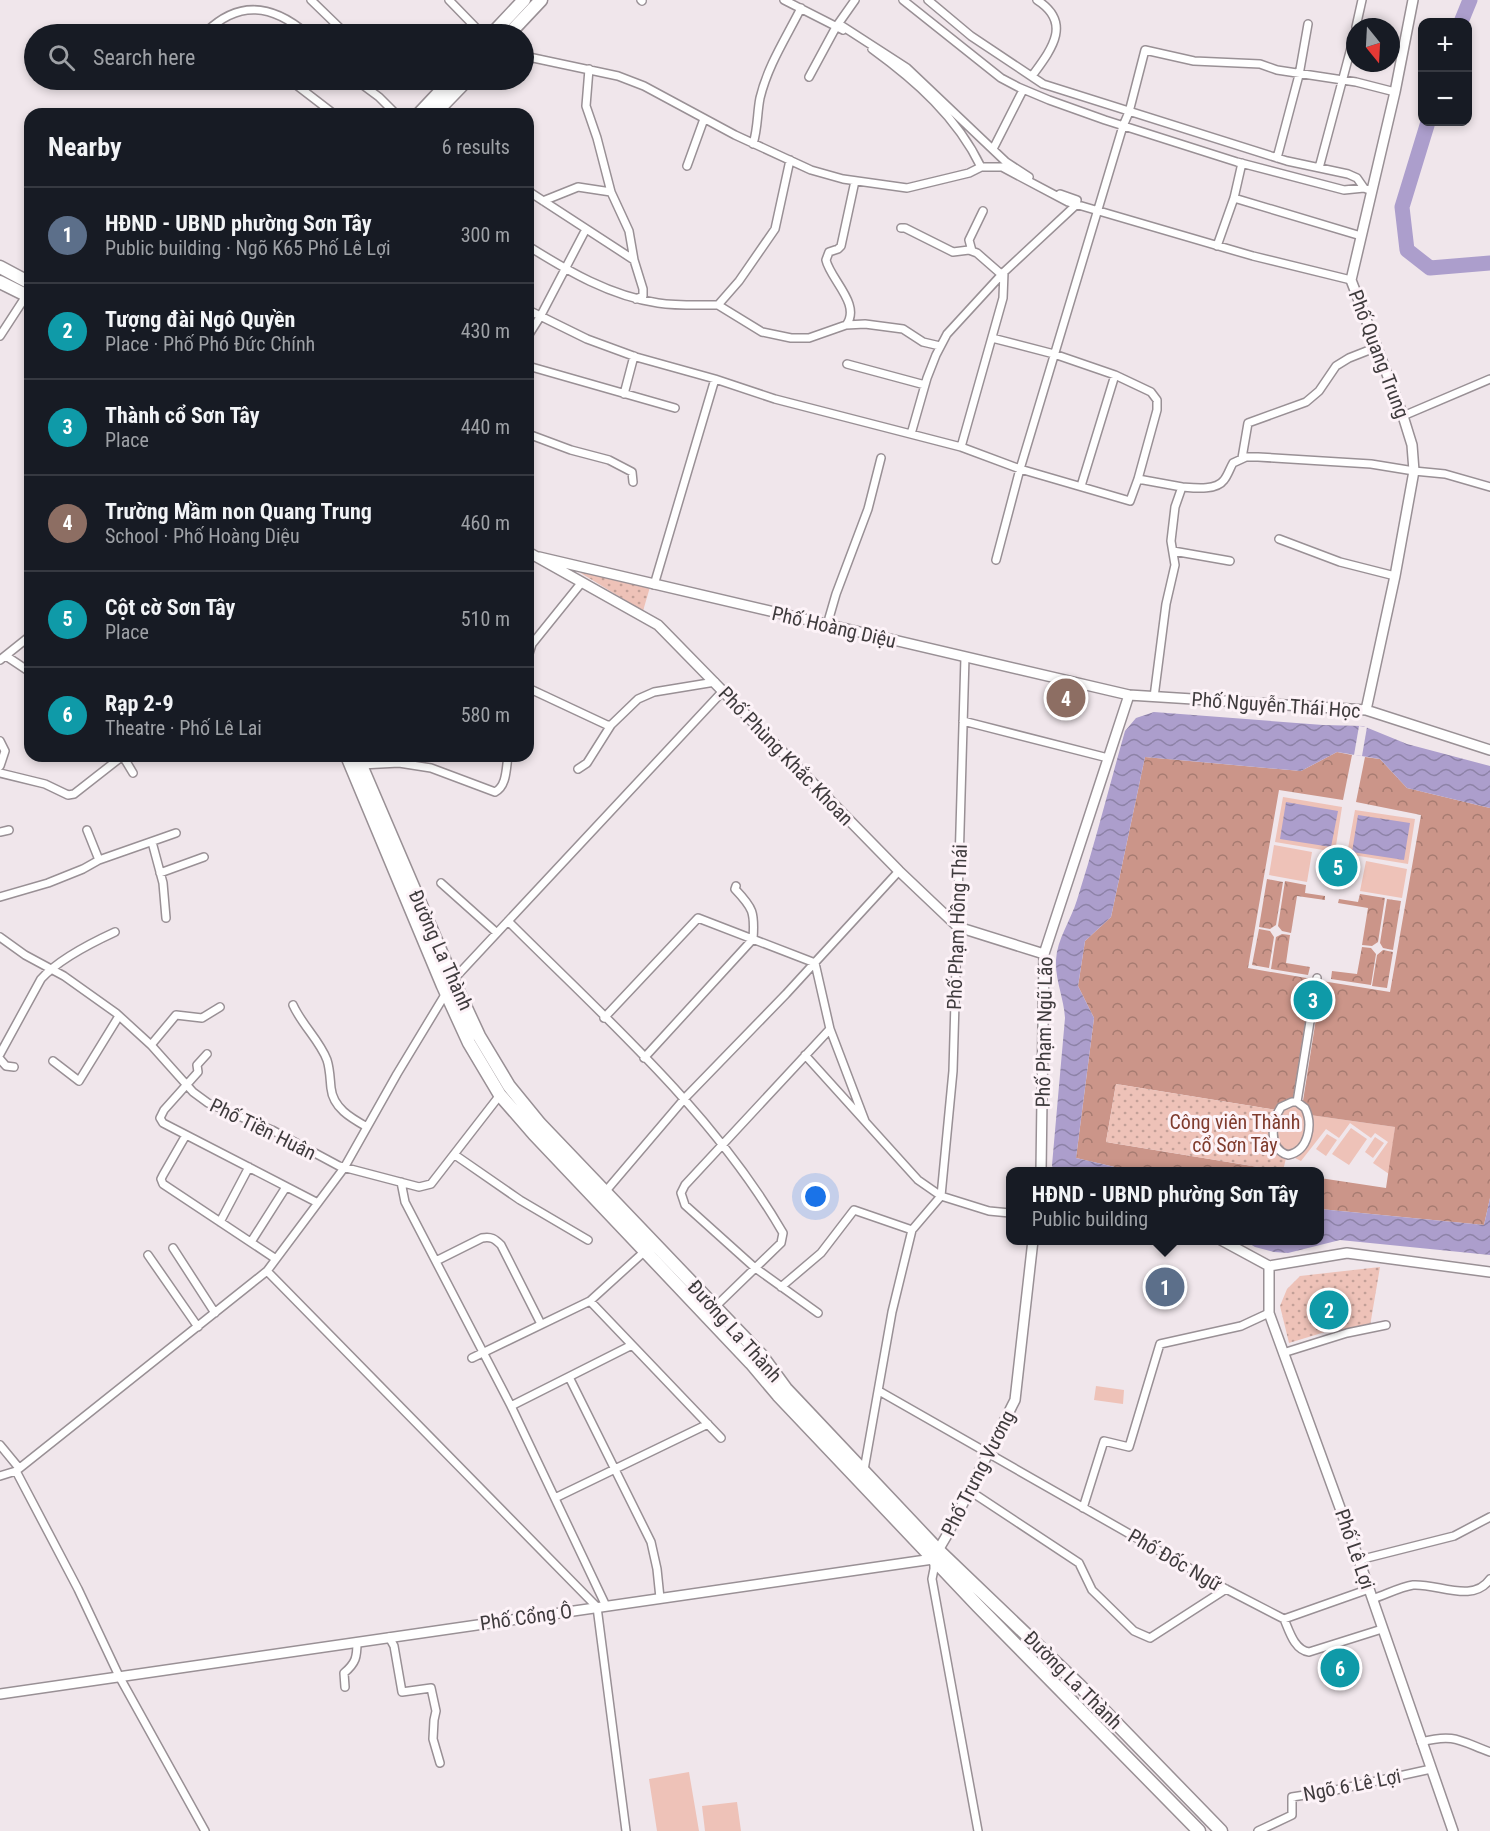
<!DOCTYPE html>
<meta charset="utf-8">
<style>
:root{--surface:#171b24;--page:#242831;--text:#f1f3f6;--muted:#9ea1a6;--line:#363941;--accent:#837b21}
body{margin:0;font-family:"Roboto Condensed",sans-serif;background:var(--page);color:var(--text)}
.controls{position:absolute;right:18px;top:18px;display:grid;overflow:hidden;border-radius:12px;box-shadow:0 3px 9px #0003}
.controls button{width:54px;height:54px;display:grid;place-items:center;padding:0;border:0;border-bottom:2px solid var(--line);background:var(--surface);color:var(--text);font:30px sans-serif}
.compass{position:absolute;left:1346px;top:18px;width:54px;height:54px;border-radius:50%;background:var(--surface);box-shadow:0 3px 9px #0003;rotate:162deg}
.you{position:absolute;left:816px;top:1197px;width:21px;height:21px;margin:-15px;border:4px solid #fff;border-radius:50%;background:#1a73e8;box-shadow:0 0 0 9px #1a73e833}
.badge{display:grid;place-items:center;width:39px;height:39px;border-radius:50%;background:var(--accent);color:#fff;font-size:20px;font-weight:700}
.pin{position:absolute;translate:-50% -50%;border:3px solid #fff;box-shadow:0 2px 6px #0006}
.popup{position:absolute;left:1006px;top:1167px;width:318px;height:78px;box-sizing:border-box;display:grid;place-content:center;border-radius:12px;background:var(--surface);filter:drop-shadow(0 2px 4px #0005);font-size:20px;white-space:nowrap;color:var(--muted)}
.popup b{font-size:22px;color:var(--text)}
.popup::after{content:'';position:absolute;left:50%;top:100%;margin-left:-12px;border:12px solid transparent;border-top-color:var(--surface)}
.list{margin:0;padding:0;list-style:none}
h2{display:flex;justify-content:space-between;align-items:center;height:78px;margin:0;padding:0 24px;font-size:26px}
h2 small{font-size:20px;font-weight:400;color:var(--muted)}
.list li{display:grid;grid-template-columns:39px 1fr auto;gap:18px;align-items:center;box-sizing:border-box;height:96px;padding:0 24px;border-top:2px solid var(--line)}
.list b{display:block;font-size:22px;white-space:nowrap}
.list p{margin:0;font-size:20px;white-space:nowrap;color:var(--muted)}
.list em{font-size:20px;font-style:normal;color:var(--muted)}
.icon{flex:none;width:33px;height:33px;fill:none;stroke:currentColor;stroke-width:2;stroke-linecap:round;stroke-linejoin:round}
.map{position:relative;flex:none;width:1490px;height:1831px;overflow:hidden}
.search{position:absolute;background:var(--surface);box-shadow:0 3px 9px #0003;left:24px;top:24px;width:510px;height:66px;display:flex;align-items:center;gap:15px;box-sizing:border-box;padding:0 21px;border-radius:33px;color:var(--muted);font-size:22px}
.panel{position:absolute;background:var(--surface);box-shadow:0 3px 9px #0003;left:24px;top:108px;width:510px;height:654px;border-radius:18px}
.map>svg:first-child{display:block}
.grass{fill:#eec2b8}
.forest{fill:url(#forest-crowns)}
.park{fill:url(#park-dots)}
.water{fill:url(#water-waves)}
.pier{fill:#f0e6eb}
.lines{fill:none;stroke-linecap:round;stroke-linejoin:round}
.river{stroke:#ac9ecc;stroke-width:15}
.street-casing{stroke:#999095;stroke-width:10}
.secondary-casing{stroke:#999095;stroke-width:12}
.highway-casing{stroke:#999095;stroke-width:15}
.street{stroke:#fff;stroke-width:7}
.secondary{stroke:#fff;stroke-width:9}
.highway{stroke:#fff;stroke-width:12}
.labels{text-anchor:middle;stroke-width:6;stroke-linejoin:round;paint-order:stroke}
.street-label{font-size:20px;fill:#3f3b3d;stroke:#fdf3f8}
.park-label{font-size:20px;fill:#7f3b2d;stroke:#fdf3f8}
</style>
<div class="map">
<svg width="1490" height="1831" viewBox="0 0 1490 1831">
<defs>
<pattern id="forest-crowns" width="20" height="18" patternUnits="userSpaceOnUse" patternTransform="scale(1.5)"><rect width="20" height="18" fill="#cb9589"/><path d="M2 6a3 3 0 1 1 6 0M12 15a3 3 0 1 1 6 0" fill="none" stroke="#a67b71"/></pattern>
<pattern id="park-dots" width="8" height="8" patternUnits="userSpaceOnUse" patternTransform="scale(1.5)"><rect width="8" height="8" fill="#eec2b8"/><path d="M2 2h.1M6 6h.1" fill="none" stroke="#c29f97" stroke-width="1.8" stroke-linecap="round"/></pattern>
<pattern id="water-waves" width="16" height="10" patternUnits="userSpaceOnUse" patternTransform="scale(1.5)"><rect width="16" height="10" fill="#ac9ecc"/><path d="M0 5q4-4 8 0t8 0" fill="none" stroke="#8d82a7"/></pattern>
</defs>
<rect width="100%" height="100%" fill="#f0e6eb"/>
<path class="grass" d="M1283,797L1342,807L1335,852L1275,842Z
M1355,810L1415,819L1408,864L1347,854Z
M1274,845L1312,852L1307,882L1269,875Z
M1366,861L1407,869L1402,898L1360,891Z
M1289,1106L1301,1108C1323,1142 1270,1174 1277,1126C1279,1117 1281,1110 1289,1106Z
M1310,1115L1395,1127L1389,1174L1373,1163L1388,1142L1375,1133L1371,1138L1350,1123L1339,1138L1326,1129L1301,1161L1295,1158L1305,1145Z
M1351,1128L1367,1139L1349,1165L1332,1154Z
M1327,1134L1337,1140L1326,1156L1316,1149Z
M1375,1137L1384,1143L1373,1158L1365,1152Z
M1096,1386L1124,1390L1123,1404L1094,1400Z
M689,1772L699,1831H657L649,1779Z
M737,1802L741,1831H705L702,1806Z"/>
<path class="forest" d="M1337,752L1352,755L1343,800L1279,790L1248,968L1312,979L1293,1099L1285,1101L1276,1110L1116,1084L1106,1142L1283,1171H1132L1076,1158L1094,1018L1078,986L1085,941L1111,917L1145,757L1301,771Z
M1365,757L1380,759L1407,788L1490,808V1198L1484,1225L1320,1209V1178L1386,1188L1395,1127L1310,1115L1308,1106L1303,1101L1322,981L1390,992L1421,815L1356,802Z
M1267,879L1283,882L1276,925L1270,929L1259,927Z
M1285,881L1306,885L1305,893L1325,896V900L1297,896L1291,933L1282,931L1278,926Z
M1360,894L1385,898L1378,942L1372,946L1362,945L1368,908L1338,903L1339,899L1358,902Z
M1387,899L1401,901L1393,950L1383,948L1380,943Z
M1259,929L1270,931L1274,937L1269,968L1252,965Z
M1282,934L1290,935L1286,963L1310,967L1308,975L1271,969L1276,937Z
M1362,947L1371,948L1376,954L1371,985L1331,979L1332,971L1357,974Z
M1383,950L1393,952L1387,988L1372,986L1377,955Z"/>
<path class="park" d="M579,572L650,587L643,611Z
M1116,1084L1276,1110C1267,1125 1268,1150 1286,1158L1283,1171L1106,1142Z
M1380,1267L1370,1326L1325,1332L1289,1343L1280,1306L1287,1289L1300,1276Z"/>
<path class="water" d="M1154,712L1323,725L1363,726L1407,744L1490,766V808L1407,788L1380,759L1337,752L1301,771L1145,757L1111,917L1085,941L1078,986L1094,1018L1076,1158L1132,1171H1053L1052,1165L1065,1018C1064,998 1055,980 1056,960C1057,939 1071,920 1077,900C1095,844 1109,787 1125,731L1136,718Z
M1286,802L1338,811L1331,847L1280,839Z
M1358,815L1410,823L1404,860L1352,852Z
M1490,1198V1255L1340,1240L1288,1253L1274,1252L1255,1247L1245,1241L1320,1240V1209L1484,1225Z"/>
<path class="pier" d="M1359,726L1367,727L1362,756L1354,755Z"/>
<g class="lines">
<path class="river" d="M1461,22L1470,0
M1428,122L1402,207L1407,250L1430,268L1490,263"/>
<g class="street-casing">
<path id="street" d="M311,0L343,31L344,34
M449,0L482,34
M641,0L642,1
M784,0L843,30
M903,0L1001,78L1018,87L1049,100L1105,120L1237,162L1344,190L1364,188L1372,191
M928,0L971,36L1043,84L1287,161L1348,174L1357,178L1364,188
M839,24L907,68L1006,162L1029,177
M1356,27L1362,0
M206,32C239,0 272,4 307,34
M872,49C916,81 957,117 981,167
M524,56L618,76L644,86L735,135L811,170L843,179L907,188L969,173L981,167H1002L1068,202L1253,256L1351,280
M589,69L586,106L597,138L611,192L629,231L634,260
M1032,76C1051,50 1073,23 1037,0
M809,77L836,27L855,0
M356,80L379,97L396,114
M295,84L334,114
M753,144C758,128 757,113 760,98C768,65 786,38 801,8
M993,149L1023,90
M1277,158L1299,75L1308,24
M687,166L704,119
M1319,168L1355,33
M528,191L634,260L643,289V296L636,299
M1234,198L1361,236
M543,201L578,187L611,192
M901,228H905L953,252L969,250L977,253L1001,274
M528,246C568,271 610,296 658,303C678,306 698,305 718,305L739,281L775,229L790,160
M1217,246L1234,198L1242,163
M972,251L969,240L983,211
M718,305L762,332L791,338H809L846,325C862,305 830,279 826,260L829,252L838,249L841,246L855,181
M528,310L587,339L636,357L715,379L775,399L961,447L1020,469L1130,501L1138,479L1157,410V400L1151,392L1115,375L1054,354L992,338
M846,325L865,324L903,329L923,342L940,346
M0,336L26,296
M528,336L540,317L586,229
M847,364L925,385
M528,366L675,408
M624,394L634,356
M1403,416L1490,379
M528,434L571,450L609,460L632,472L633,482
M911,434L927,378L936,355L947,334L1004,272L1076,205L1077,200L1060,194
M961,447L1003,298L1004,272
M1242,458L1248,423L1306,402L1319,391L1336,366L1349,358L1377,347
M1138,479L1182,487
M1081,486L1115,375
M1279,539L1340,562L1395,576
M1173,551L1230,561
M996,560L1020,469L1123,126L1129,112L1145,50L1194,61L1260,64L1277,70L1356,82L1395,92
M654,585L715,379
M827,625L836,594L868,509L881,458
M6,656L30,672
M528,657L532,644L582,582
M0,660L30,636
M528,688L607,725H611L638,699L654,692L715,682
M1154,697L1166,604L1175,565L1171,541L1175,507L1182,487C1194,488 1216,491 1224,480C1228,475 1230,468 1233,463L1246,457H1258L1371,464L1414,471L1445,474L1490,487
M963,721L1108,758
M0,741L5,751L0,766
M361,765L399,763L431,768L495,792C507,786 506,768 508,756
M578,769L587,763L611,725
M0,773L45,784L68,795L74,794L120,758H124L133,773
M87,830L99,860
M0,832L9,830
M152,842L163,883L166,918
M160,873L204,857
M441,883L497,933
M0,897L48,883L83,869L99,860L176,833
M508,921C606,1019 713,1112 783,1233L781,1243L715,1307
M0,937L25,955L64,976L116,1013L151,1045L193,1092L208,1103L272,1130L339,1166L419,1187L431,1184L500,1095
M453,980L723,691
M293,1005C302,1025 320,1041 327,1060C330,1069 330,1079 331,1088C333,1108 351,1118 367,1127
M604,1018L698,918L815,963L830,1029L865,1121
M151,1045L176,1015L202,1018L220,1007
M0,1054L41,979C59,959 91,943 115,932
M207,1054L197,1065L198,1072L164,1110L160,1118L163,1123L318,1203
M805,1055L918,1180L941,1196L989,1211L1010,1213
M644,1058L753,939C755,912 753,908 735,889L736,886
M0,1059L6,1066L14,1067
M53,1061L79,1081L119,1016
M1292,1102H1297L1305,1108C1313,1124 1309,1151 1288,1155C1267,1149 1272,1121 1281,1107Z
M1297,1102L1317,978
M186,1135L163,1175L161,1179L163,1184L276,1259
M455,1155L520,1200L588,1240
M401,1182L405,1202L511,1406L606,1606
M605,1192L685,1098L786,994L899,871
M941,1196L953,1071L965,657
M220,1222L249,1167
M251,1242L286,1187
M173,1248L215,1313
M148,1255L198,1327
M436,1261L482,1238C491,1236 495,1239 501,1245L541,1324
M267,1271L597,1607L626,1831
M781,1287L821,1253L854,1210L912,1230
M590,1301L721,1438
M818,1313L754,1267L685,1205L681,1193L685,1185L830,1029
M1283,1353L1347,1333L1386,1325
M472,1358L590,1301L645,1251
M569,1377L651,1542L657,1569L660,1598
M879,1391L1226,1589L1284,1619L1369,1589
M511,1406L632,1345
M0,1445L19,1468
M864,1470L892,1312L912,1230L941,1196
M0,1476L16,1471
M970,1491L1079,1563L1092,1590L1134,1631L1150,1638L1226,1589
M555,1498L708,1424
M1083,1508L1104,1441L1129,1447L1160,1344L1241,1326L1269,1313
M1359,1560L1454,1536L1490,1517
M934,1562V1569L932,1579L978,1831
M1372,1599C1385,1595 1400,1587 1413,1585C1437,1583 1473,1604 1490,1579
M1284,1619C1289,1630 1294,1650 1309,1652L1382,1629
M389,1637L394,1646L402,1692L431,1688L436,1711L434,1720L433,1739L440,1763
M345,1687L344,1673C356,1663 357,1657 357,1642
M1421,1742C1455,1733 1460,1741 1490,1752
M205,1831L119,1676L78,1589L16,1471L267,1271L344,1168L397,1074L446,993
M1258,1831L1292,1815V1797L1331,1791L1431,1769"/>
</g>
<g class="secondary-casing">
<path id="secondary" d="M528,552L658,625L899,871L958,927L1044,954
M539,557L1129,695L1366,710L1490,750
M1366,710L1395,576L1414,471L1412,445L1403,416L1351,280L1395,92L1413,0
M1041,1172L1044,954L1129,695
M1221,1240L1269,1266L1347,1253L1490,1272
M1269,1266V1313L1359,1560L1453,1831
M0,1694L933,1559L947,1535L1015,1400L1033,1240"/>
</g>
<g class="highway-casing">
<path id="highway" d="M492,34L524,0
M509,34L541,0
M419,114L451,80
M434,114L467,80
M0,267L30,283
M0,282L30,297
M347,756L443,986L469,1043L500,1095L534,1134L751,1363L778,1395L978,1606L1199,1831
M357,756L453,980L479,1036L509,1086L540,1124L761,1355L786,1389L939,1551L1080,1686L1221,1831"/>
</g>
<use href="#street" class="street"/>
<use href="#secondary" class="secondary"/>
<use href="#highway" class="highway"/>
</g>
<g class="labels">
<g class="street-label">
<text transform="translate(1379 354) rotate(69)" y="7">Phố Quang Trung</text>
<text transform="translate(834 627) rotate(13)" y="7">Phố Hoàng Diệu</text>
<text transform="translate(1276 705) rotate(4)" y="7">Phố Nguyễn Thái Học</text>
<text transform="translate(786 756) rotate(46)" y="7">Phố Phùng Khắc Khoan</text>
<text transform="translate(957 927) rotate(-88)" y="7">Phố Phạm Hồng Thái</text>
<text transform="translate(441 950) rotate(66)" y="7">Đường La Thành</text>
<text transform="translate(1044 1032) rotate(-89)" y="7">Phố Phạm Ngũ Lão</text>
<text transform="translate(263 1129) rotate(26)" y="7">Phố Tiền Huân</text>
<text transform="translate(735 1331) rotate(48)" y="7">Đường La Thành</text>
<text transform="translate(978 1473) rotate(-63)" y="7">Phố Trưng Vương</text>
<text transform="translate(1355 1549) rotate(71)" y="7">Phố Lê Lợi</text>
<text transform="translate(1175 1560) rotate(30)" y="7">Phố Đốc Ngữ</text>
<text transform="translate(526 1617) rotate(-8)" y="7">Phố Cổng Ô</text>
<text transform="translate(1073 1680) rotate(45)" y="7">Đường La Thành</text>
<text transform="translate(1352 1785) rotate(-11)" y="7">Ngõ 6 Lê Lợi</text>
</g>
<g class="park-label">
<text x="1235" y="1129">Công viên Thành<tspan x="1235" dy="23">cổ Sơn Tây</tspan></text>
</g>
</g>
</svg>
<div class="controls">
<button>+</button>
<button>−</button>
</div>
<svg class="compass" viewBox="-18 -18 36 36"><path d="M0-13l5 13h-10z" fill="#e53935"/><path d="M0 13l5-13h-10z" fill="#9ea1a6"/></svg>
<div class="you"></div>
<div class="pin badge" style="left:1165px;top:1287px;background:#5c6f8a">1</div>
<div class="popup"><b>HĐND - UBND phường Sơn Tây</b>Public building</div>
<div class="pin badge" style="left:1329px;top:1310px;background:#0f9aa8">2</div>
<div class="pin badge" style="left:1313px;top:1000px;background:#0f9aa8">3</div>
<div class="pin badge" style="left:1066px;top:698px;background:#8d6e63">4</div>
<div class="pin badge" style="left:1338px;top:867px;background:#0f9aa8">5</div>
<div class="pin badge" style="left:1340px;top:1668px;background:#0f9aa8">6</div>
<div class="search"><svg class="icon" aria-label="search" viewBox="0 0 24 24"><circle cx="10" cy="10" r="6"/><path d="M15 15l6 6"/></svg>Search here</div>
<section class="panel">
<h2>Nearby<small>6 results</small></h2>
<ul class="list">
<li><span class="badge" style="background:#5c6f8a">1</span><div><b>HĐND - UBND phường Sơn Tây</b><p>Public building · Ngõ K65 Phố Lê Lợi</p></div><em>300 m</em></li>
<li><span class="badge" style="background:#0f9aa8">2</span><div><b>Tượng đài Ngô Quyền</b><p>Place · Phố Phó Đức Chính</p></div><em>430 m</em></li>
<li><span class="badge" style="background:#0f9aa8">3</span><div><b>Thành cổ Sơn Tây</b><p>Place</p></div><em>440 m</em></li>
<li><span class="badge" style="background:#8d6e63">4</span><div><b>Trường Mầm non Quang Trung</b><p>School · Phố Hoàng Diệu</p></div><em>460 m</em></li>
<li><span class="badge" style="background:#0f9aa8">5</span><div><b>Cột cờ Sơn Tây</b><p>Place</p></div><em>510 m</em></li>
<li><span class="badge" style="background:#0f9aa8">6</span><div><b>Rạp 2-9</b><p>Theatre · Phố Lê Lai</p></div><em>580 m</em></li>
</ul>
</section>
</div>
